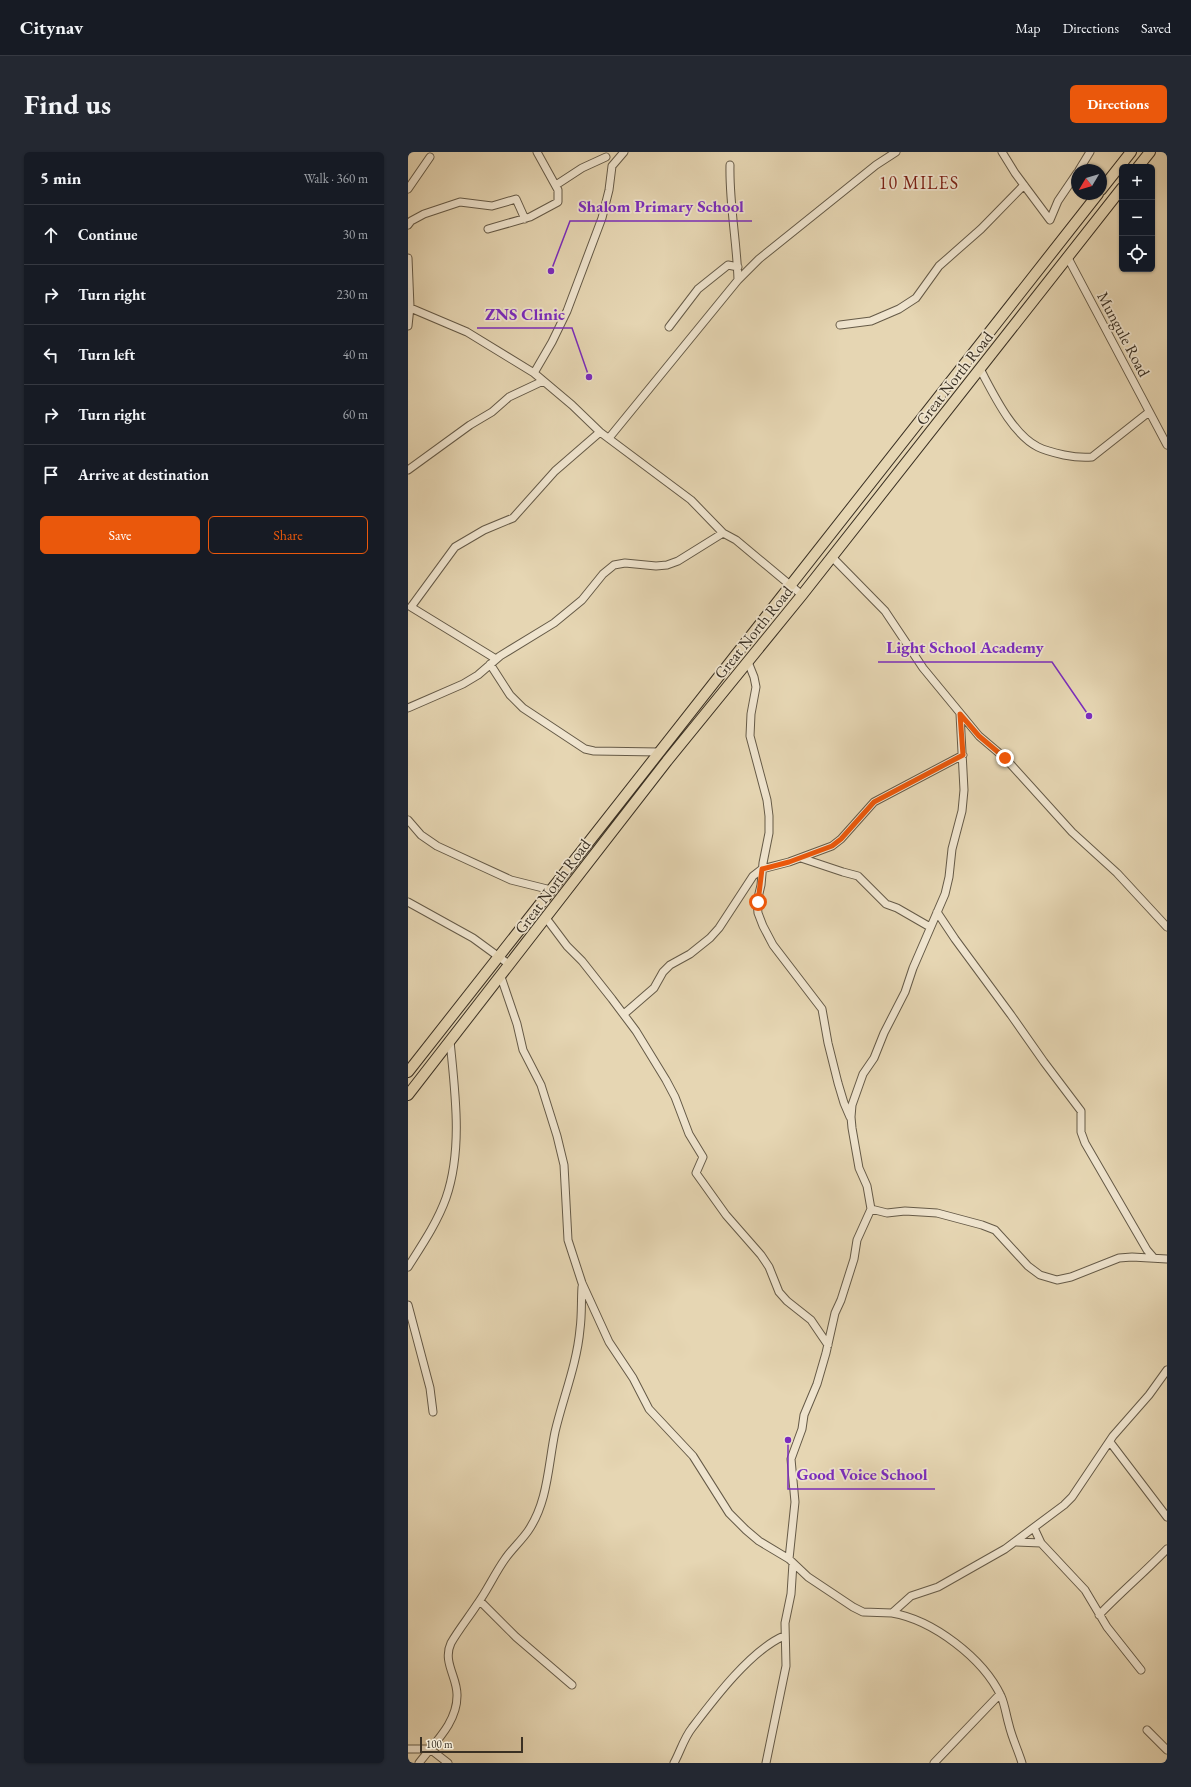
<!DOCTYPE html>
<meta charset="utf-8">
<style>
:root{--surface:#171b24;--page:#242831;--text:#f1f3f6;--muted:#9ea1a6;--line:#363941;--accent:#ea580c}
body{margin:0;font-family:"EB Garamond",serif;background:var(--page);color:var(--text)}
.controls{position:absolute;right:12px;top:12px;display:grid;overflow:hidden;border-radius:6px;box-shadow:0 1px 3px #0004}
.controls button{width:36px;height:36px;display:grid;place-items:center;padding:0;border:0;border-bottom:1px solid var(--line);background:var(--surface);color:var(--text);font:20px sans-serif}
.compass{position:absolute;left:663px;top:12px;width:36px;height:36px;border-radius:50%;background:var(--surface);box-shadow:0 1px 3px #0004;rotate:232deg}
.scale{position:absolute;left:12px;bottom:10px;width:103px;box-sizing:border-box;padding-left:4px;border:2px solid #3a3023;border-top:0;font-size:11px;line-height:14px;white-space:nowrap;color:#3a3023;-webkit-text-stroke:3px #efe4ce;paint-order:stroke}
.stop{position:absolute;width:12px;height:12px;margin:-9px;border:3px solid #ea580c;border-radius:50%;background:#fff}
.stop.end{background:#ea580c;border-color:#fff;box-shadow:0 1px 4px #0008}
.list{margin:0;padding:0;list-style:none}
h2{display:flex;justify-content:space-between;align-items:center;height:52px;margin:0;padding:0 16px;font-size:17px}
h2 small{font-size:13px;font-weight:400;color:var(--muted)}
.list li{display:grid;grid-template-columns:26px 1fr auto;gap:12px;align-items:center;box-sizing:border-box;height:60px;padding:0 16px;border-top:1px solid var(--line)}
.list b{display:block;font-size:15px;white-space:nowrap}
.list em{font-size:13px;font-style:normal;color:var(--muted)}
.actions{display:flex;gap:8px;padding:12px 16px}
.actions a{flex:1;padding:9px 0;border:1px solid var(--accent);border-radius:6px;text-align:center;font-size:14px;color:var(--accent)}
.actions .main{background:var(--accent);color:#fff}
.icon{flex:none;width:22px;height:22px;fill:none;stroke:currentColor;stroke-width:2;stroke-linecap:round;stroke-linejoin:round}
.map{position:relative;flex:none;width:759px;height:1611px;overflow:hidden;border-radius:6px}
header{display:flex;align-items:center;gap:24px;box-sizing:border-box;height:56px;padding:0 20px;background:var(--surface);border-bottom:1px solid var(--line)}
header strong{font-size:19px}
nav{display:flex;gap:22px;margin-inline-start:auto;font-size:14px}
.intro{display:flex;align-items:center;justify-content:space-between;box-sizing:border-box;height:96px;padding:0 24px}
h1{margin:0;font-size:28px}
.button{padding:10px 18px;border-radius:6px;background:var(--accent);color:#fff;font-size:14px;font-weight:700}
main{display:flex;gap:24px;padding:0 24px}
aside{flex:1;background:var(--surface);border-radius:6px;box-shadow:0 1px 3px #0004}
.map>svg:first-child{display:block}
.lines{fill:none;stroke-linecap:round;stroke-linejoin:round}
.minor-casing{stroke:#655a47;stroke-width:9}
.highway-casing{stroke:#3a3023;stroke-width:12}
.minor{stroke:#efe4ce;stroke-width:7}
.highway{stroke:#e6d6b3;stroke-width:10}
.route{stroke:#ea580c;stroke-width:5}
.labels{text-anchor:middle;stroke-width:3.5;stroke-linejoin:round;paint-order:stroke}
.street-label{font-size:16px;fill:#3a3023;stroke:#efe4ce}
.quarter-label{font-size:18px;letter-spacing:1px;fill:#7a1f14;stroke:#efe4ce}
.leader{fill:none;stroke:#7b2cbf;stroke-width:1.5}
.callout-dot{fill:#7b2cbf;stroke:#efe4ce;stroke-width:1.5}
.callout-label{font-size:17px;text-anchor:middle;font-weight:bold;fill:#7b2cbf;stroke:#efe4ce;stroke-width:3.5;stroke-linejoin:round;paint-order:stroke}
</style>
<header>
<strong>Citynav</strong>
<nav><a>Map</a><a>Directions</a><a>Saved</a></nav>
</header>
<div class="intro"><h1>Find us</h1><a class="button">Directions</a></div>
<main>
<aside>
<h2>5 min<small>Walk · 360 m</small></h2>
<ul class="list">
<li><svg class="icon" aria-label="ahead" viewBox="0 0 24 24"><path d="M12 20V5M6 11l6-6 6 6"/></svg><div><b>Continue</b></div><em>30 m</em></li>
<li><svg class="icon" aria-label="right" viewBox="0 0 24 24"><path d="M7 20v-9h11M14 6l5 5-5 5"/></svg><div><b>Turn right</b></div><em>230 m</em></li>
<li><svg class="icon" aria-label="left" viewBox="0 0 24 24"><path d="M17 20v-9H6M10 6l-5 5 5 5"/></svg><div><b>Turn left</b></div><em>40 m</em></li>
<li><svg class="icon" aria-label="right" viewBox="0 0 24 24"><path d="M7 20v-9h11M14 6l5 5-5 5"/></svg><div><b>Turn right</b></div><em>60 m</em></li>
<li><svg class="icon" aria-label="arrive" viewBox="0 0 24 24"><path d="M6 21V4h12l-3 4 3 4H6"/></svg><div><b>Arrive at destination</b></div></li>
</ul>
<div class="actions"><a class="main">Save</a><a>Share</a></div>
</aside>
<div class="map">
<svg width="759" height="1611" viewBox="0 0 759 1611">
<rect width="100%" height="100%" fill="#e6d6b3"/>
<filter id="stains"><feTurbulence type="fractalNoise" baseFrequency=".005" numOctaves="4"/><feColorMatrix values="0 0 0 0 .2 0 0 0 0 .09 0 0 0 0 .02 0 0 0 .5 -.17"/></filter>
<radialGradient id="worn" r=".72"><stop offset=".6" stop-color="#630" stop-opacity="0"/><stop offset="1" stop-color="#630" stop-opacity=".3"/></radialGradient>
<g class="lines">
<g class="minor-casing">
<path id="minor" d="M594,0L607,21L642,68L650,49L669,21
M322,13C321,51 329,90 330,128
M671,18L682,0
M148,33L174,16L198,5
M0,37L22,5
M0,73L3,69L16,62L52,50L84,54L108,47L117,67
M80,77L122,65L150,50V38L129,0
M0,106L2,155L0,174
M660,106L759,293
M0,155L59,180L126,221L164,253L192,280L283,348L315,381L328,388L394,443
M432,173L463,169L491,157L508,146L531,114L573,77L616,33
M261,175L290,137L320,113L330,115
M572,217C585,241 604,282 630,295C638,299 647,301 656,303C666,305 674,306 684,305L741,260
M126,221L144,190L159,159L194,66L201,38L204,14L216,0
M201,286L330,128L351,107L468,13L488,0
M0,318L62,273L84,260L101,245L135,229
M424,405L477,459L515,516L571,584L597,606L664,680L709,721L759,775
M88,507L3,455L47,395L76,378L105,366L147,319L192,280
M340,510L346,525L348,535L343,562L342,584L359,648L361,664V681L355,711L353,733L349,750L350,761L355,774L365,793L414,857L420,891L430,931L436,951L442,965
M82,512L102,543L115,556L177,597L186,599L251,600
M0,556L55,532L70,523L92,504L146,471L174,448L195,422L206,413L217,411L248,414L259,413L270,409L315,381
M0,668L13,683L29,694L103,728L143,738
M393,706L435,720L450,724L478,752L489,756L522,775
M0,750L65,786L102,813
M529,760L547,787L603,863L636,910L673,959V980L677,991L739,1098L745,1105
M138,766L159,794L174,809L204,847L228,879L258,928L267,945L281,982L295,1005L288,1021L318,1063L353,1103L361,1115L371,1140L379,1149L403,1168L420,1193
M93,825L109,872L115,898L133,933L149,984L156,1013L160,1088L174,1131L201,1190L225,1226L241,1257L285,1304L321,1361L338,1378L351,1389L381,1407L400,1425L445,1455L455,1460L484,1461L503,1444L530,1435L597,1397L656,1353L664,1345L705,1284L741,1243L759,1218
M216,862L246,836L255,820L262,813L282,802L302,786L311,776L345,724L354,717L381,710L424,694L433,687L466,650L555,603
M463,1057L479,1061L497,1059L529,1061L574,1073L587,1078L620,1114L632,1123L649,1128L663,1125L711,1106L724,1105L759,1107
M0,1115C14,1093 29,1071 38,1046C55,997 47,940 42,889
M0,1153L22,1236L25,1260
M702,1290L759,1365
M626,1376L633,1391L677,1438L699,1475L733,1518
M607,1390L633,1391
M381,1407L387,1350L383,1307L394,1277L396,1263L409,1232L418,1201L427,1161L433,1148L446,1107L449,1088L463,1057L459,1034L451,1016L444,976L443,965L444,953L455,922L466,906L476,881L497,840L505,816L537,742L541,725L544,697L554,659L556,638L552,562
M72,1449L108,1485L164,1533
M484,1461C525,1468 575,1506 593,1544C597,1553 598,1563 601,1573C604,1586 610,1598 614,1611
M691,1463C713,1440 737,1420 759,1397
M739,1578L759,1598
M0,1597H22L40,1611
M11,1611C26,1591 49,1571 49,1544C50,1526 34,1510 43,1491C51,1477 61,1465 70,1451C80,1437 87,1421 97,1407C104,1397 113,1389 120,1379C140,1350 140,1314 147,1280C155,1246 169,1212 172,1177C174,1163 173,1149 174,1135
M266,1611C272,1600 276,1586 284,1576C306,1547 343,1498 376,1484
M358,1611L378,1514L377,1471L383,1442L385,1411
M526,1611L592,1542"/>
</g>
<g class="highway-casing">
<path id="highway" d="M730,15L742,0
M693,38L723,0
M0,920L690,42
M0,943L259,609L394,443L714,36"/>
</g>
<use href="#minor" class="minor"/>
<use href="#highway" class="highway"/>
</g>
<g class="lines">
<path class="route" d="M350,750L354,717L381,710L424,694L433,687L466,650L555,603L552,562L571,584L597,606"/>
</g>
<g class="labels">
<g class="street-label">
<text transform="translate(716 182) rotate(62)" y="6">Mungule Road</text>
<text transform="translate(546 226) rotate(-52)" y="6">Great North Road</text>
<text transform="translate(345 480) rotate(-51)" y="6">Great North Road</text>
<text transform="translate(144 734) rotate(-53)" y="6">Great North Road</text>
</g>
<g class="quarter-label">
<text x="511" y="37">10 MILES</text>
</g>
</g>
<path class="leader" d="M143 119L162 69H344M181 225L164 176H69M681 564L644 510H470M380 1288L380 1337H527"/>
<g class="callout-dot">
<circle cx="143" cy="119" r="4"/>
<circle cx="181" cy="225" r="4"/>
<circle cx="681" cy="564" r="4"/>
<circle cx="380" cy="1288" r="4"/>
</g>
<g class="callout-label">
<text x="253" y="60">Shalom Primary School</text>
<text x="117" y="168">ZNS Clinic</text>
<text x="557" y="501">Light School Academy</text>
<text x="454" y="1328">Good Voice School</text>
</g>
<rect width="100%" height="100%" filter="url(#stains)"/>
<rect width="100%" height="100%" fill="url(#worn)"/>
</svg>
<div class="controls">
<button>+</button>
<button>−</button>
<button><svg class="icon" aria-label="locate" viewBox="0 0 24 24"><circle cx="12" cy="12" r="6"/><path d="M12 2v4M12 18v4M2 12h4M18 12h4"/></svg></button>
</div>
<svg class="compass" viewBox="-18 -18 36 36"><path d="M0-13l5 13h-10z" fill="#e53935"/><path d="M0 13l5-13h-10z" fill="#9ea1a6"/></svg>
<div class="scale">100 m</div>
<div class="stop" style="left:350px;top:750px"></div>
<div class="stop end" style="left:597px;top:606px"></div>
</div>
</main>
